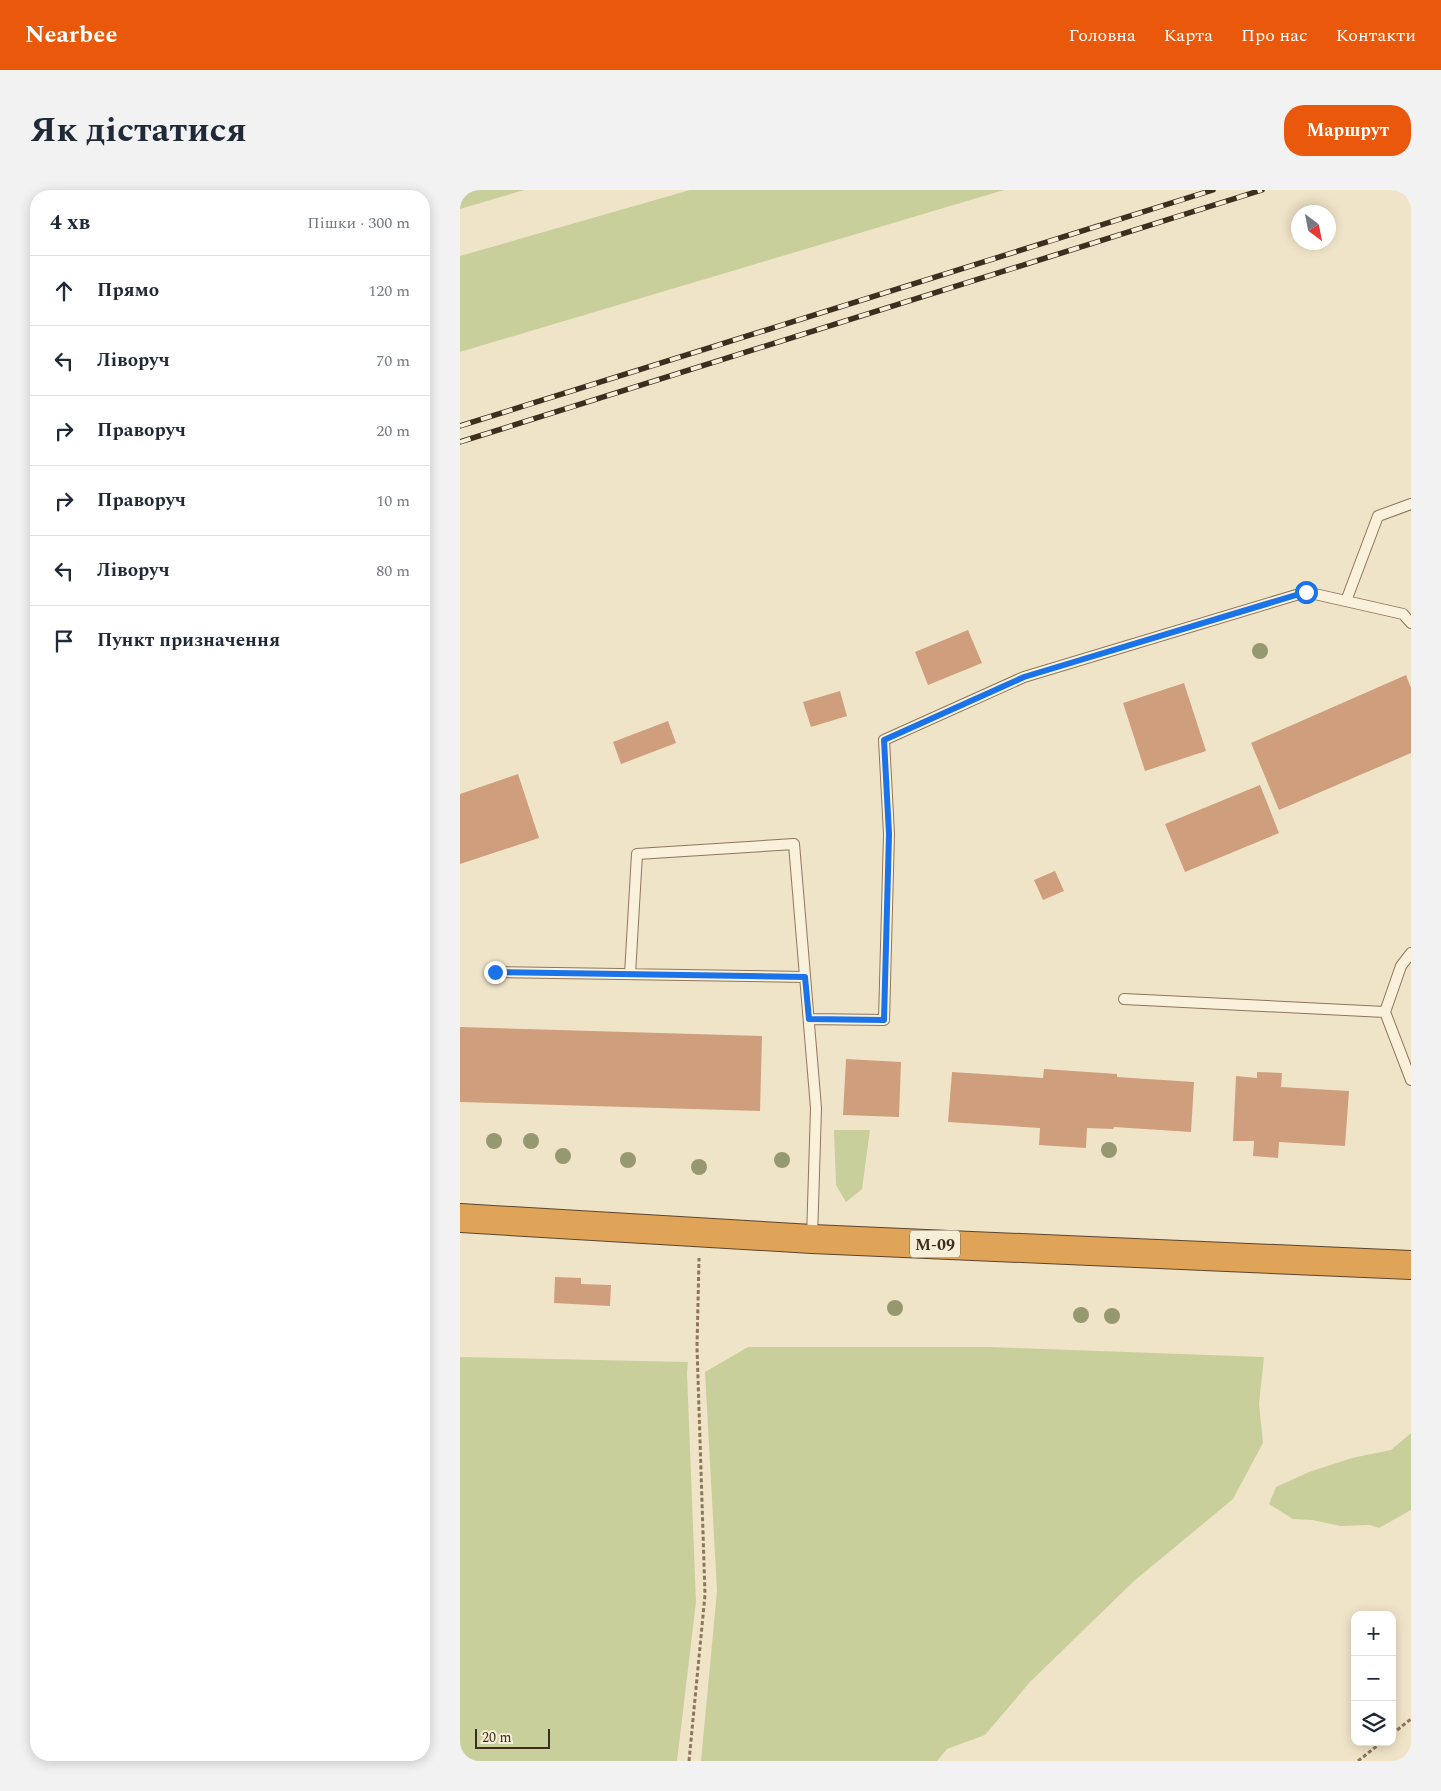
<!DOCTYPE html>
<html lang="uk">
<meta charset="utf-8">
<style>
:root{--surface:#fff;--page:#f2f2f3;--text:#1f2937;--muted:#747a83;--line:#e0e1e3;--accent:#ea580c}
body{margin:0;font-family:Spectral,serif;background:var(--page);color:var(--text)}
.controls{position:absolute;right:15px;bottom:15px;display:grid;overflow:hidden;border-radius:10px;box-shadow:0 2px 12px #0003}
.controls button{width:45px;height:45px;display:grid;place-items:center;padding:0;border:0;border-bottom:1px solid var(--line);background:var(--surface);color:var(--text);font:25px sans-serif}
.compass{position:absolute;left:831px;top:15px;width:45px;height:45px;border-radius:50%;background:var(--surface);box-shadow:0 2px 12px #0003;rotate:148deg}
.scale{position:absolute;left:15px;bottom:12px;width:75px;box-sizing:border-box;padding-left:5px;border:2px solid #3d2e20;border-top:0;font-size:14px;line-height:18px;white-space:nowrap;color:#3d2e20;-webkit-text-stroke:4px #f7eed8;paint-order:stroke}
.stop{position:absolute;width:15px;height:15px;margin:-11px;border:4px solid #1a73e8;border-radius:50%;background:#fff}
.stop.end{background:#1a73e8;border-color:#fff;box-shadow:0 1px 5px #0008}
.list{margin:0;padding:0;list-style:none}
h2{display:flex;justify-content:space-between;align-items:center;height:65px;margin:0;padding:0 20px;font-size:21px}
h2 small{font-size:16px;font-weight:400;color:var(--muted)}
.list li{display:grid;grid-template-columns:32px 1fr auto;gap:15px;align-items:center;box-sizing:border-box;height:70px;padding:0 20px;border-top:1px solid var(--line)}
.list b{display:block;font-size:19px;white-space:nowrap}
.list em{font-size:16px;font-style:normal;color:var(--muted)}
.icon{flex:none;width:28px;height:28px;fill:none;stroke:currentColor;stroke-width:2;stroke-linecap:round;stroke-linejoin:round}
.map{position:relative;flex:none;width:951px;height:1571px;overflow:hidden;border-radius:20px}
header{display:flex;align-items:center;gap:30px;box-sizing:border-box;height:70px;padding:0 25px;background:var(--accent);color:#fff}
header strong{font-size:24px}
nav{display:flex;gap:28px;margin-inline-start:auto;font-size:18px}
.intro{display:flex;align-items:center;justify-content:space-between;box-sizing:border-box;height:120px;padding:0 30px}
h1{margin:0;font-size:35px}
.button{padding:12px 22px;border-radius:20px;background:var(--accent);color:#fff;font-size:18px;font-weight:700}
main{display:flex;gap:30px;padding:0 30px}
aside{flex:1;background:var(--surface);border-radius:20px;box-shadow:0 2px 12px #0003}
.map>svg:first-child{display:block}
.green{fill:#c9cf9b}
.building{fill:#cf9f7d}
.lines{fill:none;stroke-linecap:round;stroke-linejoin:round}
.lane-casing{stroke:#8d765c;stroke-width:12}
.highway-casing{stroke:#5b4430;stroke-width:30}
.path{stroke:#8d765c;stroke-width:3;stroke-dasharray:4 2.5;stroke-linecap:butt}
.lane{stroke:#faf1dc;stroke-width:10}
.highway{stroke:#e0a458;stroke-width:28}
.rail-casing{stroke:#3d2e20;stroke-width:5.5}
.rail{stroke:#f7eed8;stroke-width:4;stroke-dasharray:11;stroke-linecap:butt}
.tree{fill:#96986f}
.route{stroke:#1a73e8;stroke-width:6}
.labels{text-anchor:middle;stroke-width:5;stroke-linejoin:round;paint-order:stroke}
.shield{fill:#f7eed8;stroke:#756857;stroke-width:1}
.shield-label{font-size:16px;font-weight:bold;fill:#3d2e20}
</style>
<header>
<strong>Nearbee</strong>
<nav><a>Головна</a><a>Карта</a><a>Про нас</a><a>Контакти</a></nav>
</header>
<div class="intro"><h1>Як дістатися</h1><a class="button">Маршрут</a></div>
<main>
<aside>
<h2>4 хв<small>Пішки · 300 m</small></h2>
<ul class="list">
<li><svg class="icon" aria-label="ahead" viewBox="0 0 24 24"><path d="M12 20V5M6 11l6-6 6 6"/></svg><div><b>Прямо</b></div><em>120 m</em></li>
<li><svg class="icon" aria-label="left" viewBox="0 0 24 24"><path d="M17 20v-9H6M10 6l-5 5 5 5"/></svg><div><b>Ліворуч</b></div><em>70 m</em></li>
<li><svg class="icon" aria-label="right" viewBox="0 0 24 24"><path d="M7 20v-9h11M14 6l5 5-5 5"/></svg><div><b>Праворуч</b></div><em>20 m</em></li>
<li><svg class="icon" aria-label="right" viewBox="0 0 24 24"><path d="M7 20v-9h11M14 6l5 5-5 5"/></svg><div><b>Праворуч</b></div><em>10 m</em></li>
<li><svg class="icon" aria-label="left" viewBox="0 0 24 24"><path d="M17 20v-9H6M10 6l-5 5 5 5"/></svg><div><b>Ліворуч</b></div><em>80 m</em></li>
<li><svg class="icon" aria-label="arrive" viewBox="0 0 24 24"><path d="M6 21V4h12l-3 4 3 4H6"/></svg><div><b>Пункт призначення</b></div></li>
</ul>
</aside>
<div class="map">
<svg width="951" height="1571" viewBox="0 0 951 1571">
<rect width="100%" height="100%" fill="#f0e4c8"/>
<path class="green" d="M0,0H64L0,19Z
M230,0H544L0,162V66Z
M374,940H410L402,999L386,1012L376,995Z
M288,1157H529L804,1167L799,1214L803,1253L773,1309L674,1391L570,1492L525,1545L487,1559L477,1571H241L257,1401L245,1182Z
M0,1167L228,1172L227,1183L236,1412L217,1571H0Z
M951,1243V1320L919,1338L910,1335L881,1336L852,1330L833,1329L809,1314L816,1297L849,1282L892,1268L931,1260Z"/>
<path class="building" d="M508,440L522,473L468,495L455,462Z
M946,485L951,498V563L819,620L791,553Z
M724,493L746,561L685,581L663,513Z
M380,501L387,526L351,537L343,512Z
M208,531L216,553L161,574L153,552Z
M58,584L79,648L0,674V604Z
M800,595L819,643L725,682L705,634Z
M595,681L604,701L583,710L574,690Z
M0,837L302,846L300,921L0,912Z
M386,869L441,872L439,927L383,925Z
M584,879L657,884V887L734,892L731,942L654,937L653,939L627,938L626,958L579,955L580,938L488,932L492,882L583,888Z
M797,882L822,883L821,897L889,901L885,956L819,952L818,968L793,966L794,951H773L776,886L797,888Z
M95,1087L121,1088V1094L151,1095L150,1116L94,1113Z"/>
<g class="lines">
<g class="lane-casing">
<path id="lane" d="M886,411L918,326L951,314
M35,782L345,787
M170,784L177,664L334,654L356,918L352,1048
M664,809L925,822L951,890
M925,822L941,776L951,763
M349,829L424,830L429,644L424,550L564,487L846,402L943,424L951,433"/>
</g>
<g class="highway-casing">
<path id="highway" d="M0,1028L352,1049L951,1075"/>
</g>
<path class="path" d="M932,1544L951,1529
M229,1571L245,1405L237,1157L239,1068
M898,1571L922,1552"/>
<use href="#lane" class="lane"/>
<use href="#highway" class="highway"/>
<g class="rail-casing">
<path id="rail" d="M0,236L753,0
M0,252L802,0"/>
</g>
<use href="#rail" class="rail"/>
</g>
<g class="tree">
<circle cx="800" cy="461" r="8"/>
<circle cx="34" cy="951" r="8"/>
<circle cx="71" cy="951" r="8"/>
<circle cx="649" cy="960" r="8"/>
<circle cx="103" cy="966" r="8"/>
<circle cx="168" cy="970" r="8"/>
<circle cx="322" cy="970" r="8"/>
<circle cx="239" cy="977" r="8"/>
<circle cx="435" cy="1118" r="8"/>
<circle cx="621" cy="1125" r="8"/>
<circle cx="652" cy="1126" r="8"/>
</g>
<g class="lines">
<path class="route" d="M35,782L345,787L349,829L424,830L429,644L424,550L564,487L846,402"/>
</g>
<g class="labels">
<rect class="shield" x="450" y="1040.5" width="50" height="27" rx="4"/>
<g class="shield-label">
<text x="475" y="1060">М-09</text>
</g>
</g>
</svg>
<div class="controls">
<button>+</button>
<button>−</button>
<button><svg class="icon" aria-label="layers" viewBox="0 0 24 24"><path d="M12 4l9 5-9 5-9-5zM3 14l9 5 9-5"/></svg></button>
</div>
<svg class="compass" viewBox="-18 -18 36 36"><path d="M0-13l5 13h-10z" fill="#e53935"/><path d="M0 13l5-13h-10z" fill="#747a83"/></svg>
<div class="scale">20 m</div>
<div class="stop" style="left:846px;top:402px"></div>
<div class="stop end" style="left:35px;top:782px"></div>
</div>
</main>
